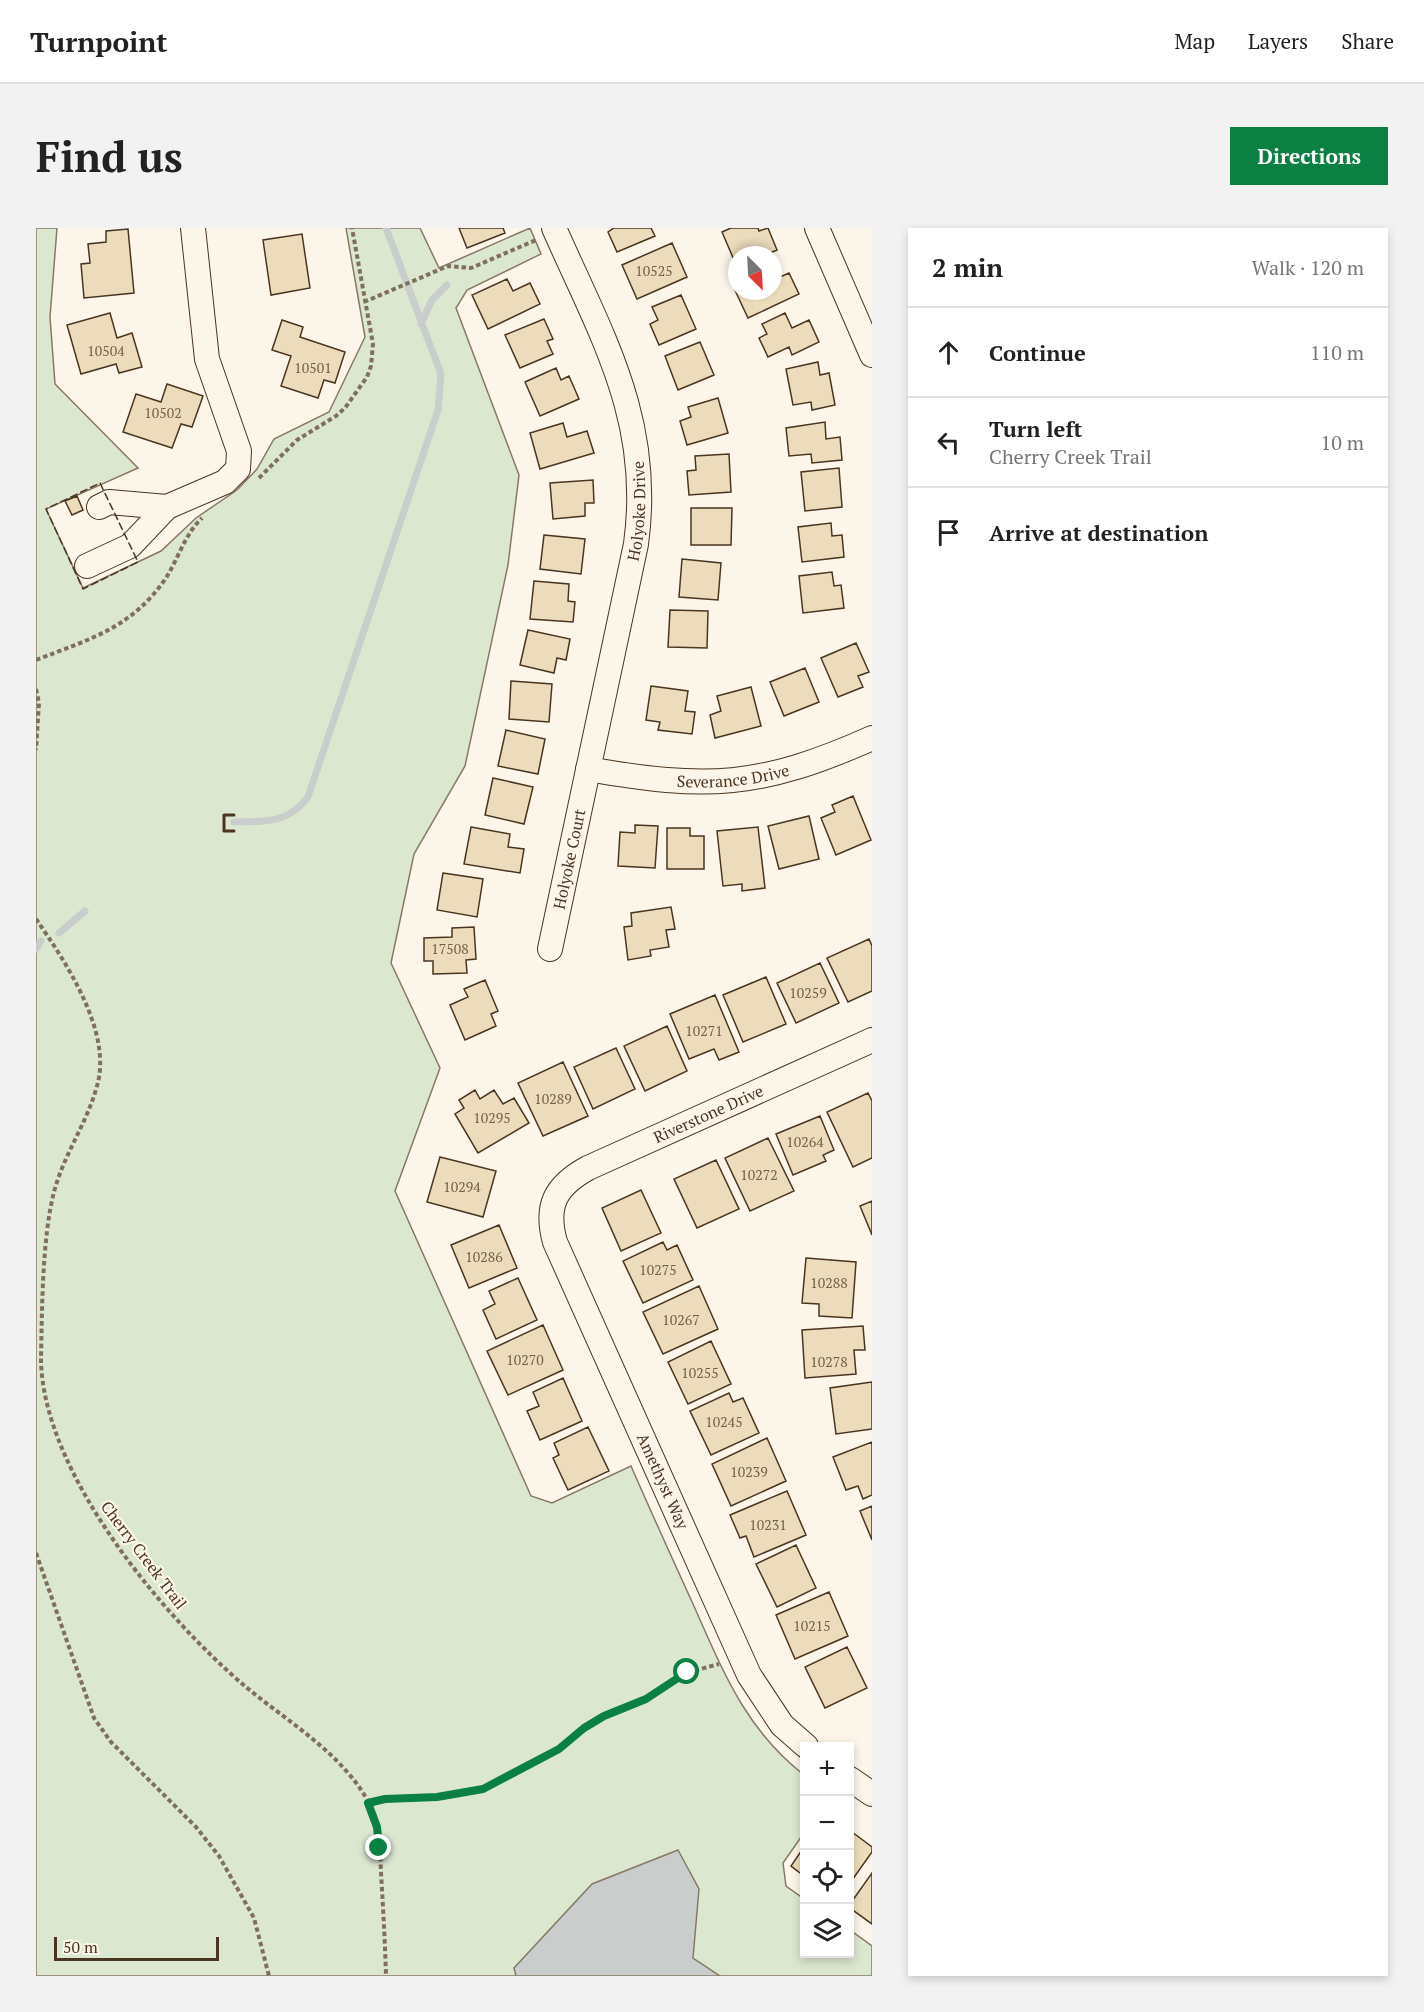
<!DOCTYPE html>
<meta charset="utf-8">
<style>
:root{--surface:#fff;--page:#f2f2f2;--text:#222;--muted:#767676;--line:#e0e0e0;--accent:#0b8043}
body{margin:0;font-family:"PT Serif",serif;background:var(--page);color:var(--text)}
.controls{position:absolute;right:18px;bottom:18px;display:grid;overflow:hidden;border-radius:0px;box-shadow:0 3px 9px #0003}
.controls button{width:54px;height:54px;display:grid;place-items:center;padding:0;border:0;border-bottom:2px solid var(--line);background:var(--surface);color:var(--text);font:30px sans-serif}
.compass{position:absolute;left:692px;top:18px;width:54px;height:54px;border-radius:50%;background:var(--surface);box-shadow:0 3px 9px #0003;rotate:156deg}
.scale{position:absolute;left:18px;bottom:15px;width:165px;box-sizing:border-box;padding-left:6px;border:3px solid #4a3520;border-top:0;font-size:16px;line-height:21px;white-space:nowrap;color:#4a3520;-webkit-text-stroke:4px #fbf6e9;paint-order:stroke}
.stop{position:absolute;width:18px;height:18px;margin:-14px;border:4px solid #0b8043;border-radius:50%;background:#fff}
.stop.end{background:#0b8043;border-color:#fff;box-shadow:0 2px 6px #0008}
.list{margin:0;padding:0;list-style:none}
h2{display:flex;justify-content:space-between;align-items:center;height:78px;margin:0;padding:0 24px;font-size:26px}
h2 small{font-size:20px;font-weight:400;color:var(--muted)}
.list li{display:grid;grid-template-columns:39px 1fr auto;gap:18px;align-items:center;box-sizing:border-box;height:90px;padding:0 24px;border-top:2px solid var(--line)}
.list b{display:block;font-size:22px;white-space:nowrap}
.list p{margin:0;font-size:20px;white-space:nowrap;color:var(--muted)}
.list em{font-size:20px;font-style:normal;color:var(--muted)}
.icon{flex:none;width:33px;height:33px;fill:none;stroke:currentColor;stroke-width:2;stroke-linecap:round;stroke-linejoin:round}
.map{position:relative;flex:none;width:836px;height:1748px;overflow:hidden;border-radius:0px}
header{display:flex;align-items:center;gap:36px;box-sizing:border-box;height:84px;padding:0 30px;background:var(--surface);border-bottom:2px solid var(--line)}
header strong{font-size:28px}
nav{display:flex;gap:33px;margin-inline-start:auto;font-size:21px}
.intro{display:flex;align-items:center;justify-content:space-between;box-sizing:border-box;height:144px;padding:0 36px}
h1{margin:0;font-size:42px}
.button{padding:15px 27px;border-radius:0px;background:var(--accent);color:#fff;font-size:21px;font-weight:700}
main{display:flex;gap:36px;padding:0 36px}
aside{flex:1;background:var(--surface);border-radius:0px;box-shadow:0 3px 9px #0003}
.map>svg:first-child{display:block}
.green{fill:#dce7d0;stroke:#887966;stroke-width:1.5}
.water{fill:#c9cecd;stroke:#887966;stroke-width:1.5}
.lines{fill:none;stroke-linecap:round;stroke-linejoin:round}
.stream{stroke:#c9cecd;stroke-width:7}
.building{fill:#ecdcbc;stroke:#4a3520;stroke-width:1.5}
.minor-casing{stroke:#4a3520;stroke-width:26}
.path{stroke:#7f6f5c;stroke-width:4;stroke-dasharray:4.5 3;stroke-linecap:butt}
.minor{stroke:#fbf6e9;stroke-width:24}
.fence{stroke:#4a3520;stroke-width:1.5;stroke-dasharray:8 3;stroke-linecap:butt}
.wall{stroke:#4a3520;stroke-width:3}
.route{stroke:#0b8043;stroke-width:8}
.labels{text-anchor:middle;stroke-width:4.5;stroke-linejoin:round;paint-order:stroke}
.number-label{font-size:14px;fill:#725f47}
.street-label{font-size:16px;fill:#4a3520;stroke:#fbf6e9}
</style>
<header>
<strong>Turnpoint</strong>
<nav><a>Map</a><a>Layers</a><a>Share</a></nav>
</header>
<div class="intro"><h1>Find us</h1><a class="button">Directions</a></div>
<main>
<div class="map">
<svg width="836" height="1748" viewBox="0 0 836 1748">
<rect width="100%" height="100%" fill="#fbf6e9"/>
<path class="green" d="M0,0H21L14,89L19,156L102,240L10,281L47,360L125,323L160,290L201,262L221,241L238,211L293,184L329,109L310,0H384L403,40L494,0L505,26L431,62L420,80L483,247L472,337L429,538L378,626L355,735L404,840L359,963L495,1268L516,1275L595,1238C615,1284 636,1330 657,1376C687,1443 709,1501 768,1547V1605L747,1635L750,1658L768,1671V1726H814V1702L836,1718V1748H0Z"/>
<path class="water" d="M642,1622L663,1661L657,1730L684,1748H480L478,1740L556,1656Z"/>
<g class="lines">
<path class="stream" d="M385,96L396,72L411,57
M198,594C228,594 253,595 272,569L402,182L405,146L350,0
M23,705L49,683
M0,721L5,713"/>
</g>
<path class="building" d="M423,0H467L469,5L431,20Z
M615,0L619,8L581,24L572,4L578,0Z
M695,0H722L723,3L732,0L741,22L729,27H701V39L686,4Z
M92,1L98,65L48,70L45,36L54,35L52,16L70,14V3Z
M266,6L274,60L235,67L227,12Z
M636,15L651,49L601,71L586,37Z
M753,45L763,66L712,90L696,56L701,54V63H737V52Z
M471,51L477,63L494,55L504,76L452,101L436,67Z
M645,67L660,101L623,117L614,96L622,92L616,79Z
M74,85L81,110L96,105L106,139L83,145L80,136L45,146L31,97Z
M749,85L756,100L773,92L783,114L756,127L753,119L732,129L723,110L731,106L726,96Z
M508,91L517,111L511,113L517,126L484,140L469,107Z
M246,92L267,99L264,109L309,124L299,155L288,152L282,170L245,158L255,128L236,122Z
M664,114L678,147L642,162L629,128Z
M782,134L784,147L793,145L799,177L776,182L775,174L757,177L750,141Z
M520,140L525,152L533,148L543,171L504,188L489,154Z
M131,156L167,168L156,199L145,196L136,220L87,204L100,166L125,174Z
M682,170L692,205L651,217L644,193L655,189L652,179Z
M789,194L790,211L804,209L806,232L776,235L775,226L753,228L750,200Z
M527,195L531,209L551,203L558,225L504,241L494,205Z
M693,226L695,264L653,267L651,243L660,242L659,228Z
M803,240L806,279L769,283L765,244Z
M557,252L558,275H549V288L517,291L514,255Z
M41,268L47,282L36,287L29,273Z
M655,280H696L695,317H655Z
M795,295L796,308L806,307L808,329L766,334L762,299Z
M508,307L549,311L545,346L504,341Z
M646,331L685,335L682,372L643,369Z
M796,344L798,358L805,357L808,380L767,385L763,348Z
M498,353L533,356L532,373L539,374L537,394L494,391Z
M634,382L672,383L671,420L632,419Z
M492,402L534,411L530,432L521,430L518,445L484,437Z
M820,415L833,444L822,448L827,459L802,469L785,430Z
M769,440L783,474L748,488L734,454Z
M475,453L516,456L513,494L473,491Z
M615,458L652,463L649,483L659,484L656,506L622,502L624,494L610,492Z
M715,459L725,498L679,510L674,487L685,483L681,468Z
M470,502L509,511L502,546L462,538Z
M457,550L497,559L488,596L449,587Z
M817,568L835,612L800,627L785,590L799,584L796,577Z
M773,588L783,631L743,641L732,598Z
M599,597L622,598L619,640L582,638L584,604L599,605Z
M435,599L474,606L472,619L488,621L484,645L428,636Z
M722,599L729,660L706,663V656L687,658L681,603Z
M631,600H654V608H668V641H631Z
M407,645L447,651L441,689L401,682Z
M635,679L639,701L630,702L633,719L614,722L615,728L592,732L588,699L596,698L595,685Z
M438,699L440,731L430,732L431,745L397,746V733H388V710L416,709V700Z
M833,711L836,718V763L812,774L791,730Z
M784,735L803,775L760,795L741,755Z
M730,749L750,796L707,814L687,767Z
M449,752L462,783L455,786L460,798L429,812L414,777L432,769L428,761Z
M679,767L703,824L683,832L678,821L653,831L634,786Z
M631,798L651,843L609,863L588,818Z
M580,820L599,861L557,881L538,839Z
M527,834L552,888L507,908L482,855Z
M439,862L444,871L458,862L467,876L478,870L493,895L442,925L419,886L428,880L423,872Z
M832,865L836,873V930L817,939L791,884Z
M784,888L798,922L787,927L790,933L757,947L740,906Z
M732,910L758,963L714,983L689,930Z
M404,929L460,943L447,989L391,974Z
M680,932L703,981L661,1000L638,951Z
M605,962L625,1005L585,1023L566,980Z
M836,973V1007L824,978Z
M463,997L481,1040L433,1060L415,1017Z
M627,1014L631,1022L641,1017L657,1052L607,1075L587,1033Z
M770,1030L820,1034L816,1090L783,1088V1076L766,1075Z
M482,1050L501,1092L460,1111L447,1082L459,1076L453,1063Z
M663,1058L682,1101L627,1126L607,1084Z
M507,1097L527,1142L472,1167L451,1123Z
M827,1098L829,1122H818L820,1146L769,1150L766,1102Z
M675,1113L695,1156L652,1176L632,1134Z
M527,1150L546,1193L504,1212L491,1183L503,1178L497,1164Z
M836,1154V1201L800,1206L794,1160Z
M693,1165L697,1174L707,1170L723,1205L675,1227L654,1183Z
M552,1199L573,1243L532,1262L517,1230L523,1227L518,1215Z
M731,1210L750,1253L695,1278L676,1236Z
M836,1214V1267L827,1271L822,1258L810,1262L797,1229Z
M751,1263L770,1307L718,1329L710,1308L704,1310L694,1287Z
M836,1278V1312L824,1283Z
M760,1317L780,1360L741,1379L720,1336Z
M793,1364L812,1408L759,1431L740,1387Z
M811,1419L831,1460L789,1480L769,1439Z
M816,1604L836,1619V1624L814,1655Z
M768,1619V1648L755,1638Z
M836,1645V1696L814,1680V1676Z"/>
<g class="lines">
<g class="minor-casing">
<g id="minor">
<path d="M781,0L836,127"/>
<path d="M63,279L73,274L131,279"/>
<path d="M51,338L94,318L131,279L189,254L202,241L203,223L171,131L157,0"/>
<path id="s1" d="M552,541C671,562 724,560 836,510"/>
<path id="s2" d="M514,721L600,316C617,192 566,109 518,0"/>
<path id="s3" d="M770,1518L746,1497L713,1447L519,1014C509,978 519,958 552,940L836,812"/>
<path d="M814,1551L836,1566"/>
</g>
</g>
<path class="path" d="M328,74L412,38L435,40L500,12
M223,250L261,212L300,188L309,180L331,149L335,138L337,116L316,0
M0,432C54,411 96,400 130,350C142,331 149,306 166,290
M0,461L3,475L0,522
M0,691C29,733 77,804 61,858C51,895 28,926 18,964C6,1010 6,1084 5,1132C7,1245 127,1389 210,1459C253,1495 311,1528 336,1581C345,1600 344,1624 345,1644C347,1679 349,1713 350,1748
M0,1325L58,1490L75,1514L160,1599L183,1628L218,1690L233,1748
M332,1574L401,1569L447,1561L523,1521L548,1500L569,1488L610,1471L646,1446L683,1436"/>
<use href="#minor" class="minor"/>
<path class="fence" d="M64,255L102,334L47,361L10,281Z"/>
<path class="wall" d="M198,587H188V603H198"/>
</g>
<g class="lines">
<path class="route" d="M343,1620L341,1599L332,1575L349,1571L401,1569L447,1561L523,1521L548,1500L568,1488L610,1471L651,1444"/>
</g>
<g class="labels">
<g class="number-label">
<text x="618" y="48">10525</text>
<text x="70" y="128">10504</text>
<text x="277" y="145">10501</text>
<text x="127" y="190">10502</text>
<text x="414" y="726">17508</text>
<text x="772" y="770">10259</text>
<text x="668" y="808">10271</text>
<text x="517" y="876">10289</text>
<text x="456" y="895">10295</text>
<text x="769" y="919">10264</text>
<text x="723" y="952">10272</text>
<text x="426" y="964">10294</text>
<text x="448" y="1034">10286</text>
<text x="622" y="1047">10275</text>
<text x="793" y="1060">10288</text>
<text x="645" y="1097">10267</text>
<text x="489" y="1137">10270</text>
<text x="793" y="1139">10278</text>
<text x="664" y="1150">10255</text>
<text x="688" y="1199">10245</text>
<text x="713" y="1249">10239</text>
<text x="732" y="1302">10231</text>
<text x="776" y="1403">10215</text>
</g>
<g class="street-label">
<text dy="6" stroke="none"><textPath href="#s2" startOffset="447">Holyoke Drive</textPath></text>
<text dy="6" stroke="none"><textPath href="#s1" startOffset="146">Severance Drive</textPath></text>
<text dy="6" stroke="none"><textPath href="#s2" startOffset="92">Holyoke Court</textPath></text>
<text dy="6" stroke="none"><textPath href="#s3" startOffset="788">Riverstone Drive</textPath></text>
<text transform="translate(627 1253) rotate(66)" y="6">Amethyst Way</text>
<text transform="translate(108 1327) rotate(53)" y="6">Cherry Creek Trail</text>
</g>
</g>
</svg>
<div class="controls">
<button>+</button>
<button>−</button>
<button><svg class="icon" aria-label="locate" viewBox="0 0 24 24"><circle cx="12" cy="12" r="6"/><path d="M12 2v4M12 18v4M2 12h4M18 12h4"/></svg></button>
<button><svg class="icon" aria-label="layers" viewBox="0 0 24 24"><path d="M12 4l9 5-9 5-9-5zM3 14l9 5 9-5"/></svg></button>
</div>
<svg class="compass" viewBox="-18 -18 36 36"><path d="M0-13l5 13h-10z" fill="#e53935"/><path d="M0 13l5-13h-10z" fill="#767676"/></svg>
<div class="scale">50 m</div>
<div class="stop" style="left:651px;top:1444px"></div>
<div class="stop end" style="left:343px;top:1620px"></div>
</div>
<aside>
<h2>2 min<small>Walk · 120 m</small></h2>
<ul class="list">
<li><svg class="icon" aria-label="ahead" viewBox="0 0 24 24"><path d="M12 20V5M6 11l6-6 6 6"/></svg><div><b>Continue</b></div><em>110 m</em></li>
<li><svg class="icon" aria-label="left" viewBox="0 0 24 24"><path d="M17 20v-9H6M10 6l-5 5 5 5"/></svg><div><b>Turn left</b><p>Cherry Creek Trail</p></div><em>10 m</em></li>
<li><svg class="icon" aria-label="arrive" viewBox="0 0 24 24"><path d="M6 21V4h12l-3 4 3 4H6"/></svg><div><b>Arrive at destination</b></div></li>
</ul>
</aside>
</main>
